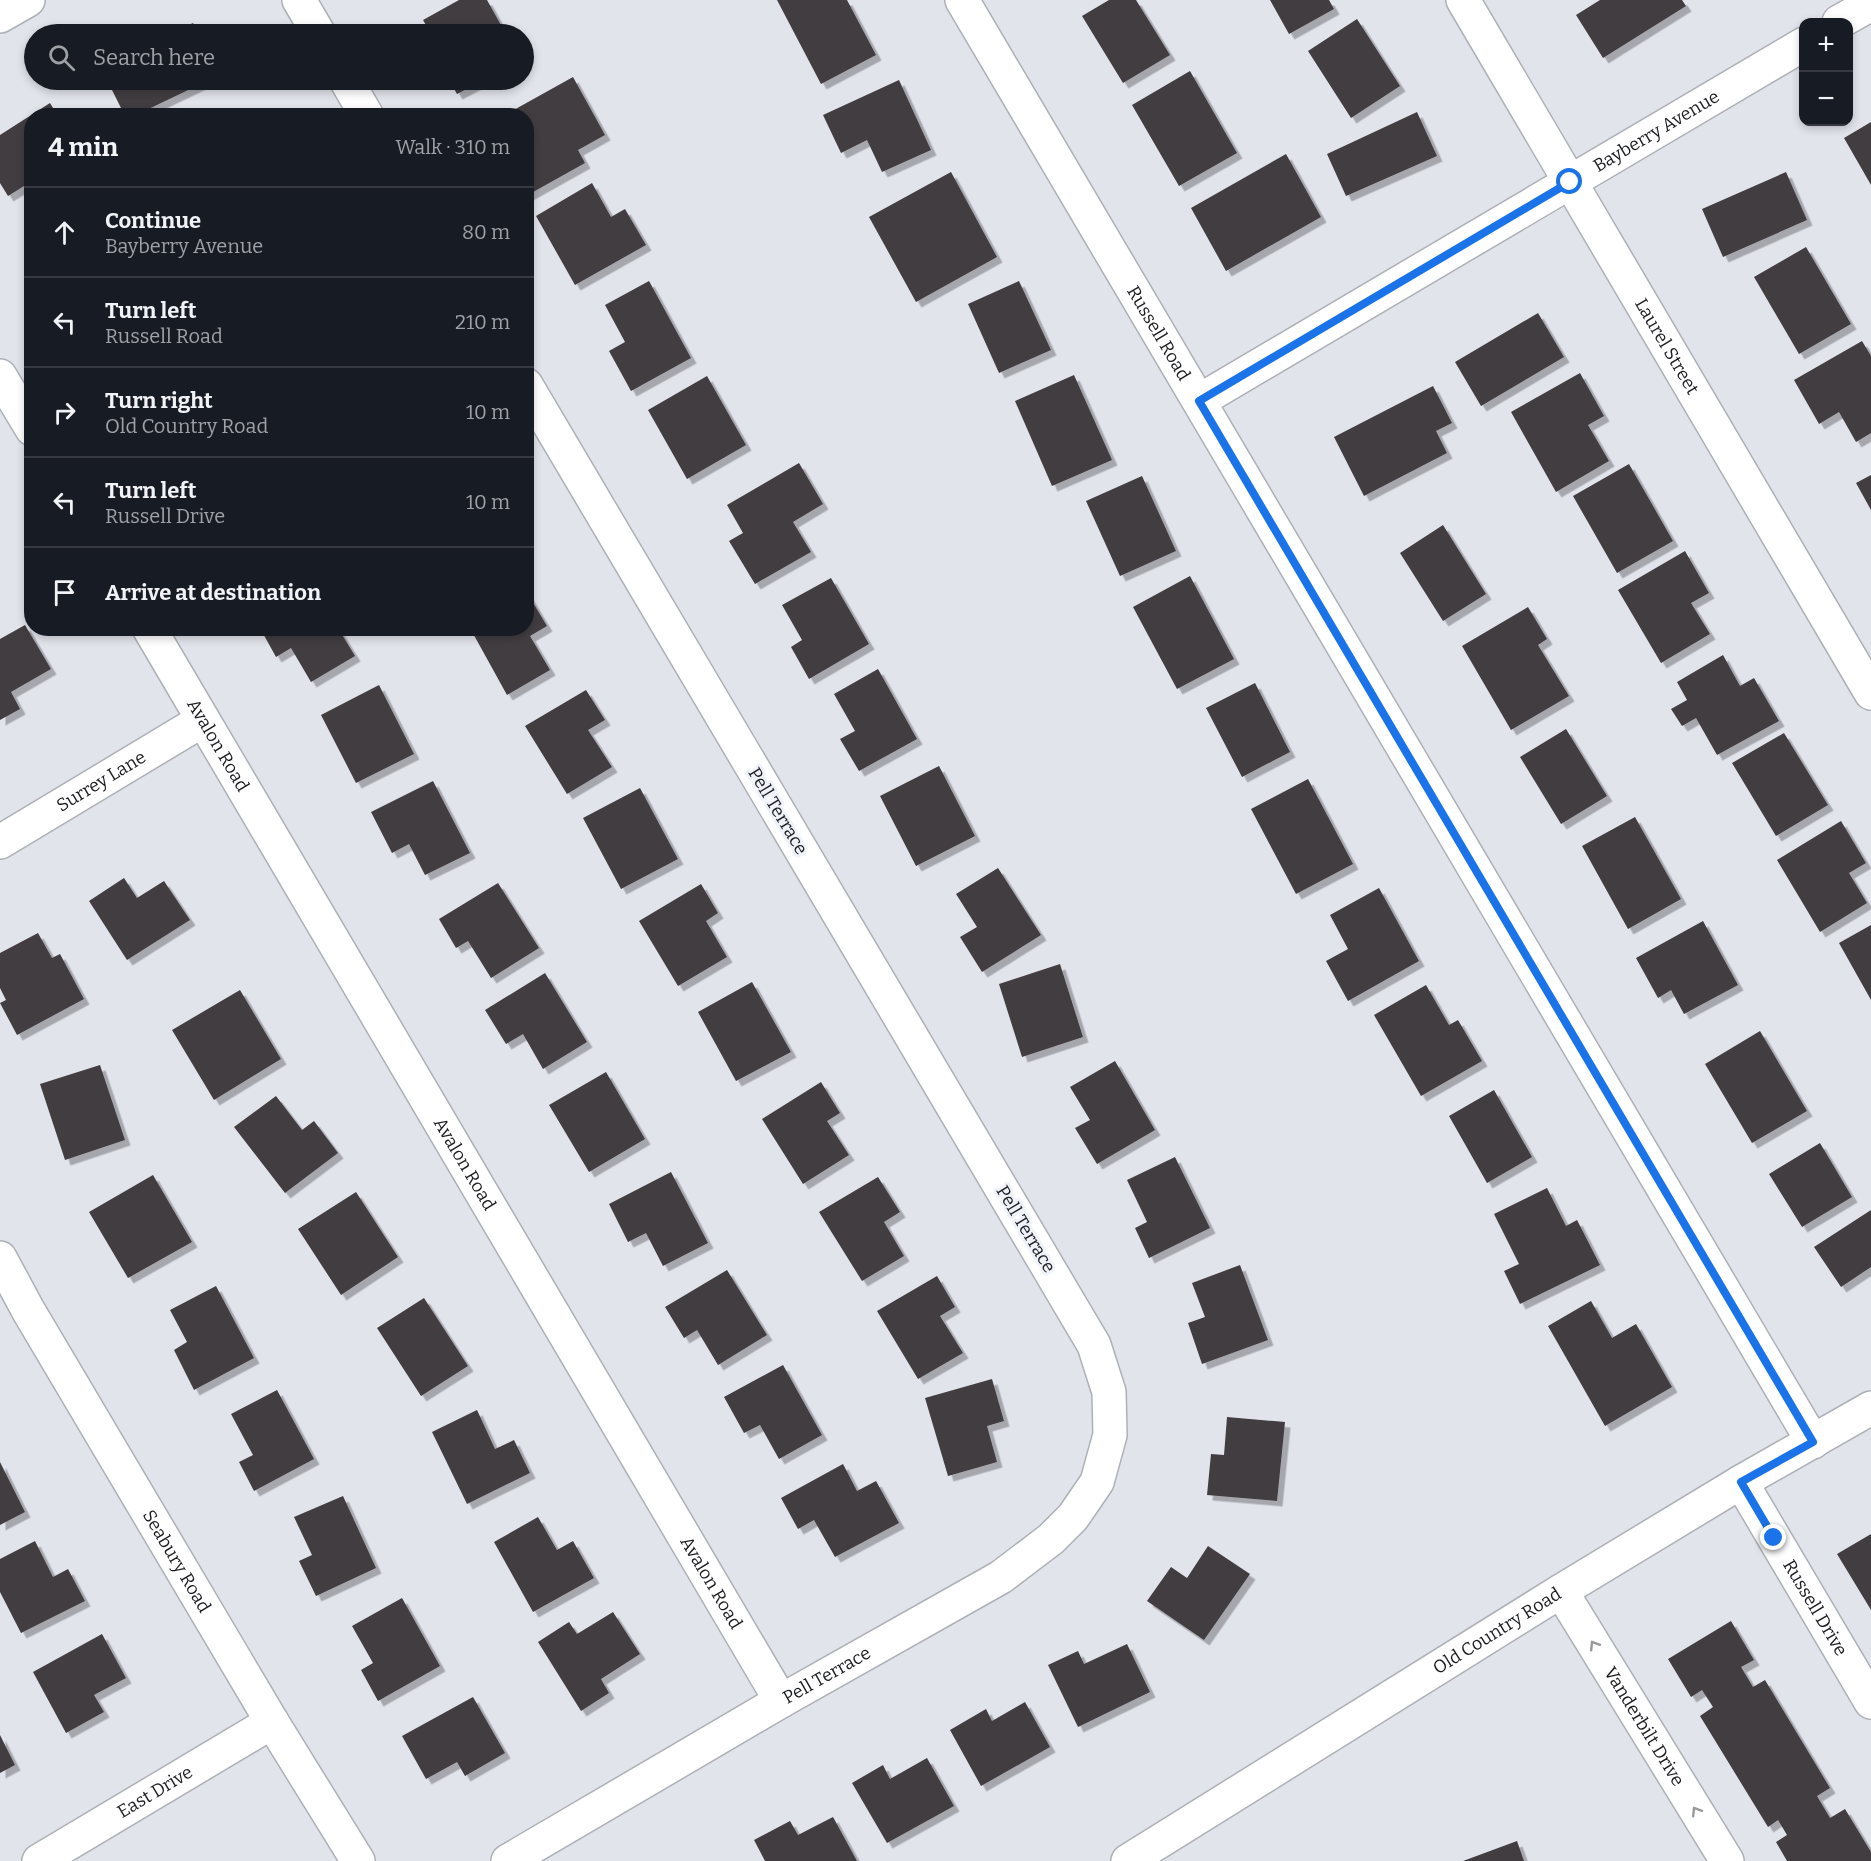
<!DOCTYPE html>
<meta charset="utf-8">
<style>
:root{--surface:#171b24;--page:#242831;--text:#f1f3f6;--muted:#9ea1a6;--line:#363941}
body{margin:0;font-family:Bitter,serif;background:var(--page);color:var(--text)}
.controls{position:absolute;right:18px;top:18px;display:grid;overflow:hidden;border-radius:12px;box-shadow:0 3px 9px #0003}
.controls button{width:54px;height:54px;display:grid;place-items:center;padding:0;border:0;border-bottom:2px solid var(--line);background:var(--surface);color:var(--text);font:30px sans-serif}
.stop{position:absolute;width:18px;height:18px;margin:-14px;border:4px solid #1a73e8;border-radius:50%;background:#fff}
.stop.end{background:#1a73e8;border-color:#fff;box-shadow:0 2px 6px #0008}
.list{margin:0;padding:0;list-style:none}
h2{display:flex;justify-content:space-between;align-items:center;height:78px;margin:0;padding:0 24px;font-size:26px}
h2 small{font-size:20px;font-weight:400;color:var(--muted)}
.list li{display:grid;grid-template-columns:39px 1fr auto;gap:18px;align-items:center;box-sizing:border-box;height:90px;padding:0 24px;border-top:2px solid var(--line)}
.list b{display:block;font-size:22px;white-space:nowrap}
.list p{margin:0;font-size:20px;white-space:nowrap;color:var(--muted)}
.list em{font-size:20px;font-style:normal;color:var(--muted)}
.icon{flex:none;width:33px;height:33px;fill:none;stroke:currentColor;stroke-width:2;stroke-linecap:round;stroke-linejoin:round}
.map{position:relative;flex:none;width:1871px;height:1861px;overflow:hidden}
.search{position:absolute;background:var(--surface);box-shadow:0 3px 9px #0003;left:24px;top:24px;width:510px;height:66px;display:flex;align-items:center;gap:15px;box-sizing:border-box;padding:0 21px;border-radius:33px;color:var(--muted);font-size:22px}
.panel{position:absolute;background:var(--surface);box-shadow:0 3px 9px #0003;left:24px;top:108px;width:510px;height:528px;border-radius:24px}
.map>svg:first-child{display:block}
.building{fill:#433c40;filter:url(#shadow)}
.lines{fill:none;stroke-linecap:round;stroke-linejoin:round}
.minor-casing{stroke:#aeb0b7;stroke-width:36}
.primary-casing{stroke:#aeb0b7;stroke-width:36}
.minor{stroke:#fff;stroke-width:33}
.primary{stroke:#fff;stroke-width:33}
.oneway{stroke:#98999a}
.route{stroke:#1a73e8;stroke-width:8}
.labels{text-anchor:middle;stroke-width:6;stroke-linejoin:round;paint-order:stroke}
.street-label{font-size:18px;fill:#1b1c1f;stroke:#f0f2fa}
</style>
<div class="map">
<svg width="1871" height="1861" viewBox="0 0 1871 1861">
<defs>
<filter id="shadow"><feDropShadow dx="5.5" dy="5.5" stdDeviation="0" flood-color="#0004"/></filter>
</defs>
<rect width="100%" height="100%" fill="#e2e4ec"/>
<path class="building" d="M459,0H487L506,34H431L423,20Z
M777,0H847L876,55L821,84Z
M1109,0H1136L1170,55L1123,83L1082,16Z
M1270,0H1329L1334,9L1289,34Z
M1600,0H1682L1686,6L1603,58L1576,15Z
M1357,19L1400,86L1351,118L1308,51Z
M193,23L198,34H168Z
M1190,71L1237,153L1179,186L1132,105Z
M573,77L605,135L578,150L585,163L526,196V116H503Z
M107,80H209L134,116H125Z
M449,80H484L457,94Z
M899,80L931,150L882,172L867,140L841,153L823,115Z
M50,103L58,116H32V181L8,196L0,183V135Z
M1417,112L1437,156L1346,196L1327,154Z
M1871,122V185L1844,138Z
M1286,154L1321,217L1226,271L1191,208Z
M951,172L997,257L916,302L869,217Z
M1786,172L1807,220L1723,257L1702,209Z
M592,183L611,217L625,209L646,245L575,285L536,216Z
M1806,247L1851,324L1799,354L1754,277Z
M649,281L691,358L631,391L609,351L625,342L605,305Z
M1019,281L1051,350L999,373L968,304Z
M1538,313L1564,357L1481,406L1455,362Z
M1862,341L1871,356V433L1856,442L1839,412L1819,424L1794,380Z
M1580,373L1604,416L1588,425L1609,461L1556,492L1511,412Z
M1074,375L1112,460L1052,486L1015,401Z
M707,376L746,445L687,479L648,410Z
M1433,386L1452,423L1436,431L1447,453L1364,496L1334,437Z
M799,463L823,504L793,522L811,552L755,584L729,541L743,533L727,505Z
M1629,464L1673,541L1617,573L1573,496Z
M1871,475V510L1856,483Z
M1142,476L1176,551L1120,576L1086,501Z
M1443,525L1486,594L1443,621L1400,553Z
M1685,551L1709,593L1691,603L1710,634L1661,663L1618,590Z
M1190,576L1234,659L1177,689L1133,607Z
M831,578L869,644L809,679L791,647L802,640L782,605Z
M526,591L547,626L530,636L550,670L507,695L470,628H526Z
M1528,607L1547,639L1538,645L1569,696L1511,730L1462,646Z
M25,625L51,669L11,692L20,709L0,720V639Z
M260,628H338L355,656L311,682L291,648L276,657Z
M1723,655L1740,686L1754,678L1779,721L1717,755L1696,718L1682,726L1671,709L1687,700L1677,682Z
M878,669L917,739L859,771L840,739L855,731L834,694Z
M1255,683L1290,752L1242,777L1206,708Z
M379,685L414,754L356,783L321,715Z
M586,690L605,720L588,730L612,767L567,794L525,726Z
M1566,729L1607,796L1561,824L1520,757Z
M1784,733L1828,805L1776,836L1732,763Z
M939,766L975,836L916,866L880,796Z
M1308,779L1353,864L1296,894L1251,809Z
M433,781L470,853L425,875L409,844L392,853L371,812Z
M640,788L678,859L621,889L583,818Z
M1635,817L1681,899L1628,929L1582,846Z
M1841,821L1866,863L1849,873L1867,903L1820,932L1777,860Z
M998,868L1041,935L982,972L960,937L977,927L956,894Z
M124,878L137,898L164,881L190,920L127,960L89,901Z
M498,883L539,948L491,978L468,941L456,948L439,919Z
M701,884L718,913L706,921L727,957L678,986L639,921Z
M1379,888L1419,961L1348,1001L1326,961L1348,949L1330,915Z
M1703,921L1738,985L1684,1014L1671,990L1658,998L1636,958Z
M1871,925V1000L1839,943Z
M38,933L52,958L60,954L84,999L17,1035L0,1003L6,1000L0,988V953Z
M1060,964L1083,1037L1022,1057L999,984Z
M545,973L587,1042L543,1069L523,1034L506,1044L485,1010Z
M752,982L791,1052L736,1081L698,1012Z
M1426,985L1449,1025L1458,1020L1482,1061L1421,1096L1374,1015Z
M240,990L281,1059L214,1100L172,1030Z
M1760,1031L1807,1111L1752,1143L1705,1064Z
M1115,1061L1155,1130L1097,1164L1075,1128L1090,1120L1070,1087Z
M100,1065L125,1140L65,1160L40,1084Z
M606,1072L645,1139L589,1172L549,1105Z
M821,1082L840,1113L827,1121L849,1155L803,1184L762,1119Z
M1494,1090L1532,1157L1487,1183L1449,1116Z
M276,1096L302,1130L314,1121L338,1153L285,1193L234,1127Z
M1820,1143L1852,1197L1802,1227L1769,1174Z
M1175,1157L1210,1228L1149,1258L1135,1228L1147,1222L1127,1180Z
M671,1172L708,1243L663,1266L646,1233L628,1242L609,1204Z
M153,1175L192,1242L128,1278L89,1212Z
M878,1177L900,1212L884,1222L904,1256L862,1281L819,1212Z
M1547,1188L1566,1226L1577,1220L1600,1265L1520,1304L1504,1271L1519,1264L1494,1214Z
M356,1192L398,1257L341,1295L298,1229Z
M1871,1210V1267L1841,1287L1814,1247Z
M1240,1265L1268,1340L1202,1364L1188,1323L1205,1317L1192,1283Z
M727,1270L767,1335L718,1365L697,1330L684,1338L665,1307Z
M937,1276L955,1307L940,1316L963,1353L918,1379L877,1311Z
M216,1286L254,1358L194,1390L174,1350L187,1342L170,1310Z
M424,1298L468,1366L421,1396L377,1328Z
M1591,1301L1612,1338L1636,1324L1672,1387L1605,1426L1548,1326Z
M783,1365L822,1435L779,1459L760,1425L744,1433L724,1397Z
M992,1379L1004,1421L987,1426L997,1462L948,1476L925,1398Z
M277,1390L314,1459L254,1491L239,1462L253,1455L231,1414Z
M477,1410L495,1449L514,1440L530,1473L467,1504L432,1432Z
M1227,1417L1285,1422L1277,1501L1207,1495L1211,1454L1224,1455Z
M0,1462L25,1512L0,1525Z
M843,1464L857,1491L876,1481L899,1523L835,1557L814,1520L798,1529L781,1498Z
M343,1496L376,1568L316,1596L299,1561L312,1555L294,1517Z
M538,1517L557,1550L573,1541L594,1578L533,1612L494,1542Z
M1871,1534V1610L1837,1554Z
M35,1541L53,1577L68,1569L85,1601L21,1633L0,1592V1559Z
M1208,1546L1250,1574L1204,1640L1147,1601L1171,1567L1187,1578Z
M402,1598L440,1666L378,1701L361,1670L373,1663L352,1626Z
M613,1612L640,1654L601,1679L609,1693L581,1711L538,1642L569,1622L577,1634Z
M1731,1621L1754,1660L1741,1667L1753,1687L1765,1680L1830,1788L1817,1796L1830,1818L1845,1809L1871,1852V1861H1787L1776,1842L1787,1835L1778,1820L1768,1827L1700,1716L1713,1707L1702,1690L1691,1697L1668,1659Z
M102,1634L126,1678L94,1695L104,1712L66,1733L33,1672Z
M1127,1644L1150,1692L1078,1727L1048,1665L1078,1651L1084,1664Z
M473,1697L505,1753L465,1776L457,1762L426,1779L402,1736Z
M1025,1702L1050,1747L981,1786L950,1730L986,1709L992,1721Z
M0,1735L15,1765L0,1773Z
M927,1758L954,1806L887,1843L852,1783L883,1765L890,1779Z
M833,1817L857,1861H765L754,1840L790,1821L798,1835Z
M1517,1841L1524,1861H1463Z"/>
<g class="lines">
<g class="minor-casing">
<g id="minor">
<path d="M299,0L319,34"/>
<path id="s1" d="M962,0L1813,1442"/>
<path id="s2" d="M1463,0L1871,693"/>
<path d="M0,16L28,0"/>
<path d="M1839,22L1871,4"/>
<path d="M346,80L367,116"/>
<path d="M0,376L32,429"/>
<path id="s3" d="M1199,401L1804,44"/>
<path id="s4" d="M149,628L781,1701"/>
<path id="s5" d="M0,842L203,720"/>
<path id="s6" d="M0,1258L28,1310L272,1722L358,1861"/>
<path id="s7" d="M1741,1482L1871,1702"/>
<path id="s8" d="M1561,1591L1727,1861"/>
<path id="s9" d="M39,1861L272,1722"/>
<path id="s10" d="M508,1861L781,1701L1001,1577L1051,1539L1073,1517L1097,1482L1110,1435L1109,1392L1094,1345L526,385"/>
</g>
</g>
<g class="primary-casing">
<g id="primary">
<path id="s11" d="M1128,1861L1561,1591L1741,1482L1871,1408"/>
</g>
</g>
<use href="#minor" class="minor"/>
<use href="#primary" class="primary"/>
</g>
<defs><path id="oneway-chevron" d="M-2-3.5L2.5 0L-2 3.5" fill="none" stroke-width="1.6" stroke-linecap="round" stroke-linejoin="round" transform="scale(1.5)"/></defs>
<g class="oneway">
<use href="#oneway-chevron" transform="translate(1594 1645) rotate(-122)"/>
<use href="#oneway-chevron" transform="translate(1696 1811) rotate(-122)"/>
</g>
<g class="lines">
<path class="route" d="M1570,182L1199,401L1813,1442L1741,1482L1774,1538"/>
</g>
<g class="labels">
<g class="street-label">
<text dy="6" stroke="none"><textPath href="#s3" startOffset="531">Bayberry Avenue</textPath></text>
<text dy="6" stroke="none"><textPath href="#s1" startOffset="387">Russell Road</textPath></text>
<text dy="6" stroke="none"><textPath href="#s2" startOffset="402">Laurel Street</textPath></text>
<text dy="6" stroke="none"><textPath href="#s4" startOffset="136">Avalon Road</textPath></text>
<text dy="6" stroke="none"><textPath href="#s5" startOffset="118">Surrey Lane</textPath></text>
<text transform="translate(778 811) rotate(59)" y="6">Pell Terrace</text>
<text dy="6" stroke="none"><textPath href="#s4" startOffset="622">Avalon Road</textPath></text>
<text transform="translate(1026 1229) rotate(59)" y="6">Pell Terrace</text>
<text dy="6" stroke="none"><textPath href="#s6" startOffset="351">Seabury Road</textPath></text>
<text dy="6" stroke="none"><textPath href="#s4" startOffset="1108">Avalon Road</textPath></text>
<text dy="6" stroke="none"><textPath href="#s7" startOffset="146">Russell Drive</textPath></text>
<text dy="6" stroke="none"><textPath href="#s11" startOffset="435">Old Country Road</textPath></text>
<text dy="6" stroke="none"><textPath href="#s10" startOffset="369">Pell Terrace</textPath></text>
<text dy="6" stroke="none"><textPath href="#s8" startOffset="159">Vanderbilt Drive</textPath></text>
<text dy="6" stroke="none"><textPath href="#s9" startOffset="135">East Drive</textPath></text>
</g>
</g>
</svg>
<div class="controls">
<button>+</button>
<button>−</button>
</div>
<div class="stop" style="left:1570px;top:182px"></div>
<div class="stop end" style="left:1774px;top:1538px"></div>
<div class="search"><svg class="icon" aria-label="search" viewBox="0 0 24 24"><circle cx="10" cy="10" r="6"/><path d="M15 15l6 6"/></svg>Search here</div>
<section class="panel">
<h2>4 min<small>Walk · 310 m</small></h2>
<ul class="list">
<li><svg class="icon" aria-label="ahead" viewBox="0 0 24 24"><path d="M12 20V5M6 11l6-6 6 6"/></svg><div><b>Continue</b><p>Bayberry Avenue</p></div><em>80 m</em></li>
<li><svg class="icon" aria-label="left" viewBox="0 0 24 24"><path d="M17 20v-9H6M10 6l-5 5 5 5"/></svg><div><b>Turn left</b><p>Russell Road</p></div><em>210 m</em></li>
<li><svg class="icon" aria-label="right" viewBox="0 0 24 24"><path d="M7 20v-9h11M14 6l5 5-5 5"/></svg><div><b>Turn right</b><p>Old Country Road</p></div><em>10 m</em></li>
<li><svg class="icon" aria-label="left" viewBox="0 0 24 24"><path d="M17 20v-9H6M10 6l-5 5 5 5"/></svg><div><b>Turn left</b><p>Russell Drive</p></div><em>10 m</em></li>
<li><svg class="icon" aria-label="arrive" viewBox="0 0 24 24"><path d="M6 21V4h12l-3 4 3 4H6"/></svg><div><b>Arrive at destination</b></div></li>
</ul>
</section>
</div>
